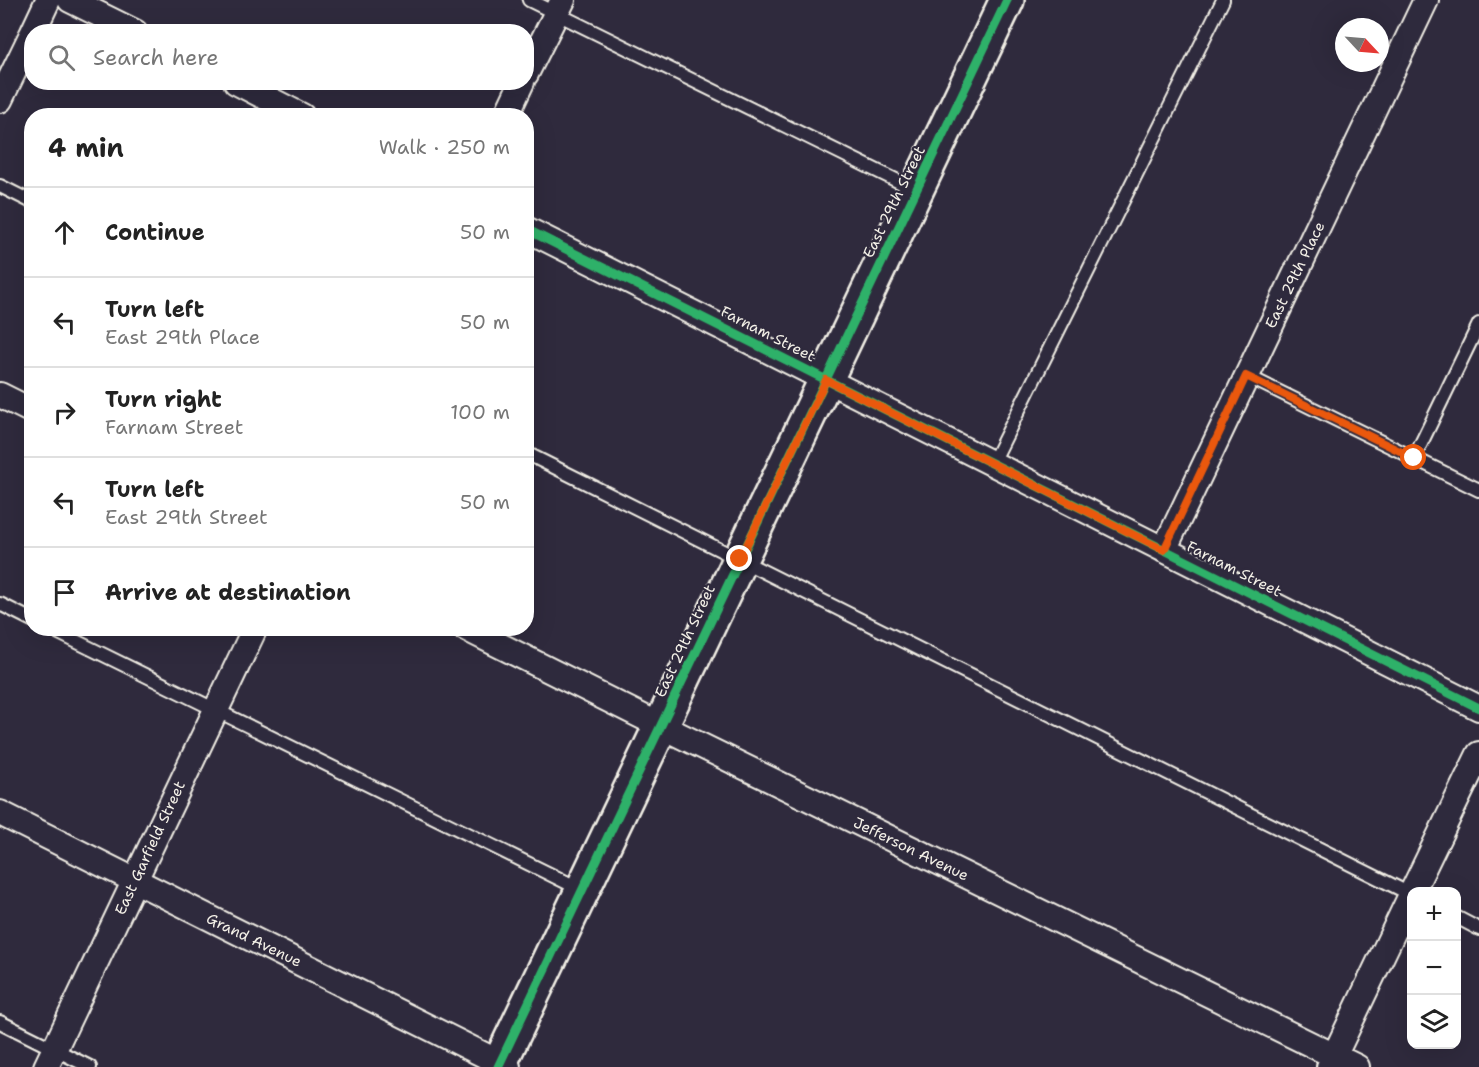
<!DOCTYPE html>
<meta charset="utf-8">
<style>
:root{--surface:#fff;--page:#f2f2f2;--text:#222;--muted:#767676;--line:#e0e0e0}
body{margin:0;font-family:"Shantell Sans",sans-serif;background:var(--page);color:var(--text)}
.controls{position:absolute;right:18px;bottom:18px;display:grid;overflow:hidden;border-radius:12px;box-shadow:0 6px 24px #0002}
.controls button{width:54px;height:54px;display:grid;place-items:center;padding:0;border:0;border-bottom:2px solid var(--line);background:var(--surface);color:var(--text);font:30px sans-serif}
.compass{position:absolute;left:1335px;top:18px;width:54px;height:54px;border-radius:50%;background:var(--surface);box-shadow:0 6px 24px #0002;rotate:116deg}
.stop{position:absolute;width:18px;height:18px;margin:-14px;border:4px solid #ea580c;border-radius:50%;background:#fff}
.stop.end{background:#ea580c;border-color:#fff;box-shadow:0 2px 6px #0008}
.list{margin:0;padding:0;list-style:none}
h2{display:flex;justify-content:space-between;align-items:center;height:78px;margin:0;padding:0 24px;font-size:26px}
h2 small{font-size:20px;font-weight:400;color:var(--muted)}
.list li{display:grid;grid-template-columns:39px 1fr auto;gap:18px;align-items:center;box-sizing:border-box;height:90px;padding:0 24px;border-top:2px solid var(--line)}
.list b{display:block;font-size:22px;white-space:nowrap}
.list p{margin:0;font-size:20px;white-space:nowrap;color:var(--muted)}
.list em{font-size:20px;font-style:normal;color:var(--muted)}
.icon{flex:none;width:33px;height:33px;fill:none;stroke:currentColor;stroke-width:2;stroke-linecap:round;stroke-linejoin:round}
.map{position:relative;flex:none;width:1479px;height:1067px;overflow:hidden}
.search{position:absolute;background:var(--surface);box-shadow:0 6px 24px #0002;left:24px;top:24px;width:510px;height:66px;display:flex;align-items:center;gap:15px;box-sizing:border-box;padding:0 21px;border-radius:24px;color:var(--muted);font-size:22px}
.panel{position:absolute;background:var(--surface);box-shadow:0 6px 24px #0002;left:24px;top:108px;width:510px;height:528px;border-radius:24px}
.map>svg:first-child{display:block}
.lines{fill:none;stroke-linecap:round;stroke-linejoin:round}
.lane-casing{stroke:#f4f1e8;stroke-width:16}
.street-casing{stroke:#f4f1e8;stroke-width:28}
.secondary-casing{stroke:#f4f1e8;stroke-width:38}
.lane{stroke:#2f2a3d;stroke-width:12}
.street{stroke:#2f2a3d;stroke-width:24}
.secondary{stroke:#2f2a3d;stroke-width:33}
.cycleway-casing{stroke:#2f2a3d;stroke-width:13}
.cycleway{stroke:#2db169;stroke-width:9}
.route{stroke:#ea580c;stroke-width:8}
.labels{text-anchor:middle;stroke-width:4.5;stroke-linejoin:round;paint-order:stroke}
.street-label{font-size:15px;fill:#f4f1e8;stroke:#2f2a3d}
</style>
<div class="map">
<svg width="1479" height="1067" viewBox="0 0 1479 1067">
<rect width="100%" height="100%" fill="#2f2a3d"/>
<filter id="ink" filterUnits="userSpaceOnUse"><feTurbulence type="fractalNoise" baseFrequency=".0167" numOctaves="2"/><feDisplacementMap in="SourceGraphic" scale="12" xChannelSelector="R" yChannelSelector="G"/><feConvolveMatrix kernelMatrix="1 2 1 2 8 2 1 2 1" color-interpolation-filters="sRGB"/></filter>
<g filter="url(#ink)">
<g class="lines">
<g class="lane-casing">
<path id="lane" d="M529,0L916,190
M0,186L32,202
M1247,376L1479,490
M526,453L1412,895
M1414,458L1479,324
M992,464L1223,0
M0,604L32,620
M49,628L582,890
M1456,917L1479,929
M0,1022L90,1067"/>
</g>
<g class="street-casing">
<path id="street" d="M70,0L135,32
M33,32L48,0
M526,74L563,0
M236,82L302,116
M0,100L32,34
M506,116L522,82
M526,229L1479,708
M0,395L32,411
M1164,550L1426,0
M465,628L661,726L1357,1067
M0,813L508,1067
M1412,892L1479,754
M46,1067L255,628
M1329,1067L1412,893"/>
</g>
<g class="secondary-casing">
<path id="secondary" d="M498,1067L1007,0"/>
</g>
<use href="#lane" class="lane"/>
<use href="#street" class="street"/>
<use href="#secondary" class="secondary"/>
<g class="cycleway-casing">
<path id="cycleway" d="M526,229L1479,708
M498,1067L1007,0"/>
</g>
<use href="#cycleway" class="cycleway"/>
</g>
</g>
<g class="lines" filter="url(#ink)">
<path class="route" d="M740,559L826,380L1164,550L1246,376L1414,458"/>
</g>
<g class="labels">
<g class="street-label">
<text transform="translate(894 202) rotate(-64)" y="5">East 29th Street</text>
<text transform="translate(1295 275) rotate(-64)" y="5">East 29th Place</text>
<text transform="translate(768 334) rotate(27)" y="5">Farnam Street</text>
<text transform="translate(1234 569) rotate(27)" y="5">Farnam Street</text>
<text transform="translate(685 641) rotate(-65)" y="5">East 29th Street</text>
<text transform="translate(150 848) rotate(-65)" y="5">East Garfield Street</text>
<text transform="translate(911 849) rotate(26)" y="5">Jefferson Avenue</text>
<text transform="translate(254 940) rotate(26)" y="5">Grand Avenue</text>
</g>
</g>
</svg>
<div class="controls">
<button>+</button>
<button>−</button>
<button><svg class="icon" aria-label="layers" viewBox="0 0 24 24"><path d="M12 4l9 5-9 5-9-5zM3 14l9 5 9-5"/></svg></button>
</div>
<svg class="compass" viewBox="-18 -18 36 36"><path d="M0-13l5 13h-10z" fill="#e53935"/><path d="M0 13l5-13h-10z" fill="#767676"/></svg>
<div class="stop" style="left:1414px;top:458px"></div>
<div class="stop end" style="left:740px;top:559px"></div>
<div class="search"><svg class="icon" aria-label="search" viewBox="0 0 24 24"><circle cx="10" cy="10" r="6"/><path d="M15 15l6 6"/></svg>Search here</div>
<section class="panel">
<h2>4 min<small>Walk · 250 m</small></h2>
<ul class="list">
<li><svg class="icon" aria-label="ahead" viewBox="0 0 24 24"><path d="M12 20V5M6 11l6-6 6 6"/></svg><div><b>Continue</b></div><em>50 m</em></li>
<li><svg class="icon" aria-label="left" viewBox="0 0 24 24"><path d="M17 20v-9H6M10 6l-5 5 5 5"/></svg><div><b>Turn left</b><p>East 29th Place</p></div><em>50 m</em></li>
<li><svg class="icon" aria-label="right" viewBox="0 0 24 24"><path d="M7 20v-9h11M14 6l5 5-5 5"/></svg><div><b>Turn right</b><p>Farnam Street</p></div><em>100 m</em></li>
<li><svg class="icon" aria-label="left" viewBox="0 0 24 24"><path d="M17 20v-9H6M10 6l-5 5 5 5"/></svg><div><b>Turn left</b><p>East 29th Street</p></div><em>50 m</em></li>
<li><svg class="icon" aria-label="arrive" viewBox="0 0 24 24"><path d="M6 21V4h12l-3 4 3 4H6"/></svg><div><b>Arrive at destination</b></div></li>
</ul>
</section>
</div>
